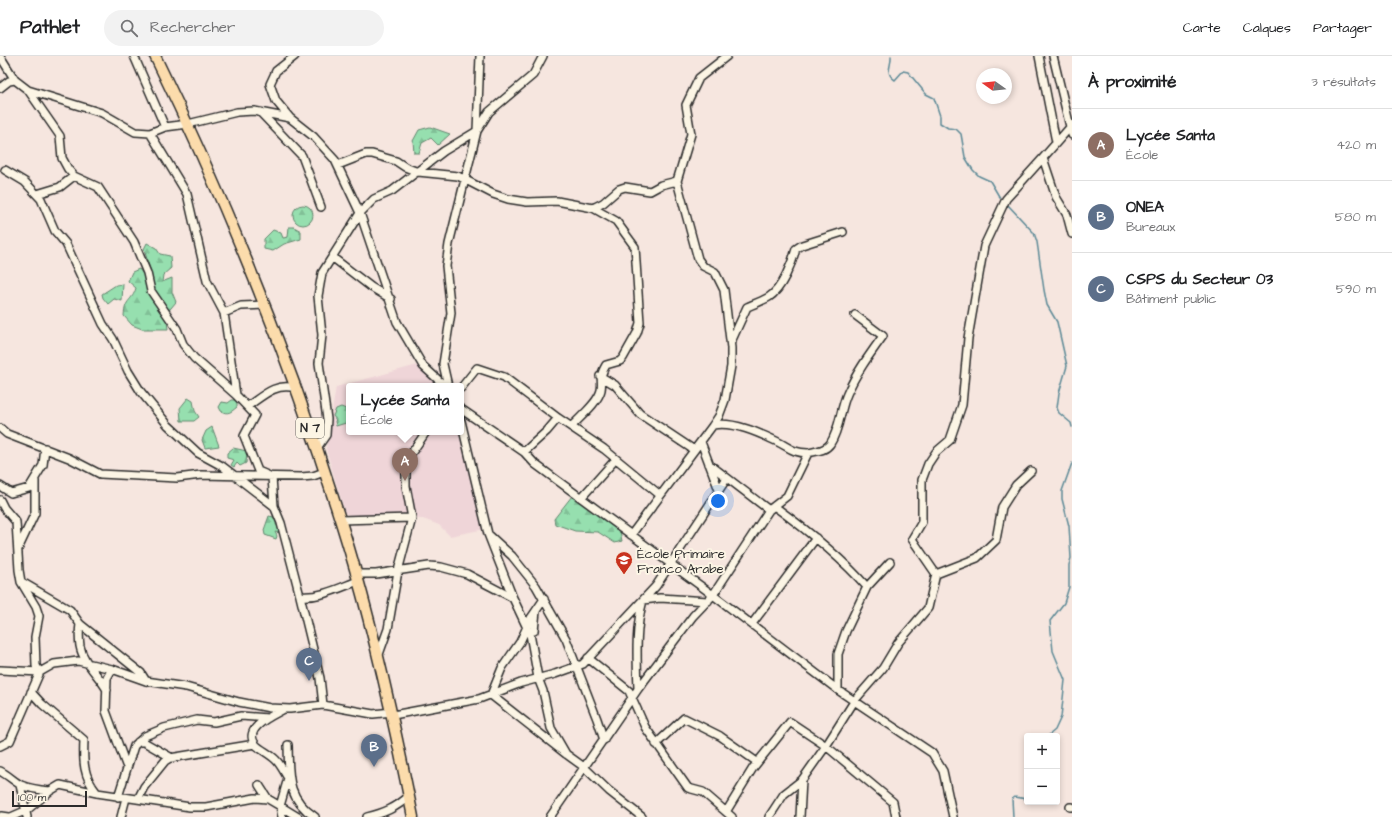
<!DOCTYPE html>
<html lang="fr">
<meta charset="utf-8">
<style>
:root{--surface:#fff;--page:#f2f2f2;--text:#202124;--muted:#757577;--line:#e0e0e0;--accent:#c8321e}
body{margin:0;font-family:"Architects Daughter",sans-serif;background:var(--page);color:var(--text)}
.controls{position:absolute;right:12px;bottom:12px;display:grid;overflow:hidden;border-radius:4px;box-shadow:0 2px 6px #0003}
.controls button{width:36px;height:36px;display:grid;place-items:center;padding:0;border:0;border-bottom:1px solid var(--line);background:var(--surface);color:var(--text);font:20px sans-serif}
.compass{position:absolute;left:976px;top:12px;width:36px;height:36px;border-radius:50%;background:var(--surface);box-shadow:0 2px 6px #0003;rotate:285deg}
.scale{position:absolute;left:12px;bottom:10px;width:75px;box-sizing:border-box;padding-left:4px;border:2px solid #2b2b2b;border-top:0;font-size:11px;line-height:14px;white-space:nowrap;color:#2b2b2b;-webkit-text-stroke:3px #fcf5e5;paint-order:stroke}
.you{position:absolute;left:718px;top:445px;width:14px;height:14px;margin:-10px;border:3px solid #fff;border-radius:50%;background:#1a73e8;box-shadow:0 0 0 6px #1a73e833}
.badge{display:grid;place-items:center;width:26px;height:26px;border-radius:50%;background:var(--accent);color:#fff;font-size:13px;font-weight:700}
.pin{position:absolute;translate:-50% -33px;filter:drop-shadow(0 1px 2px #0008)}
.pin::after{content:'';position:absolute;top:21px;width:14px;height:12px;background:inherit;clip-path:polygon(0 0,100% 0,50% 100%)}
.popup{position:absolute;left:346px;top:327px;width:118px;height:52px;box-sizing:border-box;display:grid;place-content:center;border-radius:4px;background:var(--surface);filter:drop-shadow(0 1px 3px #0005);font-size:13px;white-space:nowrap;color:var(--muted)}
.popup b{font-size:15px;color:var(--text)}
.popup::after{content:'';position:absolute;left:50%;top:100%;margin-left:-8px;border:8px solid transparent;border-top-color:var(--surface)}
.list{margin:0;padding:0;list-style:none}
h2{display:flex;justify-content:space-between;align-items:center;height:52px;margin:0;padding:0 16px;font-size:17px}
h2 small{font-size:13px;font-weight:400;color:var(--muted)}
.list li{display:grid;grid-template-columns:26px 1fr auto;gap:12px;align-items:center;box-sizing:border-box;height:72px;padding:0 16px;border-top:1px solid var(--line)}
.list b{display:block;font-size:15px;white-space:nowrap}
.list p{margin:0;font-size:13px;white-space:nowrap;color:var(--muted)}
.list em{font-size:13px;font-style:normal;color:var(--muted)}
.icon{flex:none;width:22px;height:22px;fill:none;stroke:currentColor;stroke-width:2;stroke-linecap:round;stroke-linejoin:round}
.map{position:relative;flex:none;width:1072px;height:761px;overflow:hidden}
header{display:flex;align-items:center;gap:24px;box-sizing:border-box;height:56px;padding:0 20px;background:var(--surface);border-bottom:1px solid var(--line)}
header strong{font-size:19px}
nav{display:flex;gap:22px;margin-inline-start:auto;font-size:14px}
.search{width:280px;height:36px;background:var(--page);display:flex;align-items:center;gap:10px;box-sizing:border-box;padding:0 14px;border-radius:22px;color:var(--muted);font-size:15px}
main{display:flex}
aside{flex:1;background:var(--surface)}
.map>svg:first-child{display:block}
.built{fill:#efd5d8}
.forest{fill:url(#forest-firs);stroke:#60856d}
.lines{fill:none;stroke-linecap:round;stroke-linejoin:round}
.stream{stroke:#5c8996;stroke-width:1.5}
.minor-casing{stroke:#2b2b2b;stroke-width:10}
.highway-casing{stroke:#2b2b2b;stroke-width:13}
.minor{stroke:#fcf5e5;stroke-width:7}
.highway{stroke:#fcdcac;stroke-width:10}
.labels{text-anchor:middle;stroke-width:4;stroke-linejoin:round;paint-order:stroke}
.shield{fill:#fcf5e5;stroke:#6a6863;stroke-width:1}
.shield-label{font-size:12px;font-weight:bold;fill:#2b2b2b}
.poi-label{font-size:13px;fill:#2b2b2b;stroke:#fcf5e5;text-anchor:start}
</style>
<header>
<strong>Pathlet</strong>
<div class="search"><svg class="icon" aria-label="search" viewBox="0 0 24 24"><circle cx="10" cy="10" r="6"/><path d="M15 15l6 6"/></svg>Rechercher</div>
<nav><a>Carte</a><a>Calques</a><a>Partager</a></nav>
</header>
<main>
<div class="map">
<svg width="1072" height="761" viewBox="0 0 1072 761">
<defs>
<pattern id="forest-firs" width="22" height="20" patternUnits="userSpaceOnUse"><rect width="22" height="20" fill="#96dfaf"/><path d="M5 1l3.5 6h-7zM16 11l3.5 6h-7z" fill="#81c097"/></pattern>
</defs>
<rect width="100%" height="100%" fill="#f6e6df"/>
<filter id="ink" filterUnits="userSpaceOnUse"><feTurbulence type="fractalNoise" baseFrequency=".025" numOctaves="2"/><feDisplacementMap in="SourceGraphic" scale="8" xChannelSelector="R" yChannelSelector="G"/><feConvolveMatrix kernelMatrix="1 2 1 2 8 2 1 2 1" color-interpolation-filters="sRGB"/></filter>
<g filter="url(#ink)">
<path class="built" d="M425,307L442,330H349V376H461L485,473L450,480L439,469L423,463L352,461L345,457L326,393L336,331Z"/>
<path class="forest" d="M430,71L450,78L438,89L431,82L422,87L419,97H414L413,85L419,74Z
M293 159a10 10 0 1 1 20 0a10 10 0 1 1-20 0Z
M289,171H294L301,175V183L284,188L273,195L264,193V183L273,174L281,177L283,182L288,181Z
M147,187L156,192L160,198L170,200L171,212L163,219L162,226L172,222V236L176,246L166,258L168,273H142L132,269L124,260C125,242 132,246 136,232L128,225L132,216L139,213L147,223L151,217L144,193Z
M123,228L122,245L114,243L108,248L103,242L102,238L116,229Z
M188,342L193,345L195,355L199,361L194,365H181L180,352Z
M232,344H237V351C231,356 228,359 221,355L219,351L222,346L228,347Z
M341,351L346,353L349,366L336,370L335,365L336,364L333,360L336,353Z
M212,371L219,390L205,392L202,384L206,375Z
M233,392L247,395L246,407L240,410L237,407L234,411L231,409L234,404L227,402V397Z
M572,440L578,441L620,475L622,485L615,487L598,476L575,475L555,468L554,463Z
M269,460L278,462L276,469H280L281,477L275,476L277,480L276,483L265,479L264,474Z"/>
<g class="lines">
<path class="stream" d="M891,0C892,10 884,17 895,24L903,15L908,16L926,38L934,42L940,60V67L948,72L956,73L961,78L965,101L973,114L979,120L990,125L1000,142
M1007,148L1034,177L1037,186L1044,234L1047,249L1057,266L1067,310L1059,337L1057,352L1059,357L1071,367L1072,371
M1048,680L1055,674L1061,661L1065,624L1053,595L1050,565L1064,547L1069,531V509L1071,502L1069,470L1062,443V435L1072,407
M1013,761L1012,743L1015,741L1027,743"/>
<g class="minor-casing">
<path id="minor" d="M0,0L15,24L28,34L102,57L135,76L150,77L165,71L188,68L237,56L254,55L290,62L314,81L335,104L360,157L397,266L423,310L445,330
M134,0L165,71
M1039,0L1056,86
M1053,0L1072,79
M0,32L9,25L15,24
M28,34L60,80L62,102L68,113L74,120L98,131L134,186L147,217L151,235L177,273L183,288L194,302L236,339L255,359L244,380L258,415L272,421L274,450L281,467L300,540L320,622L323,649
M260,56L302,100L321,151
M290,62L276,45L270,28L276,15L295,0
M150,77L187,138L207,225L224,257L236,339
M1043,102L1072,69
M338,109L366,98H372L396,105L405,111L418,116L458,120L493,138L508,143L527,146L557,145L593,152L603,147L619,133L625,131L650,135L661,129L677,125
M5,114L25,126L41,143L55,175L66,188L103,268L113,283L128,315L141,336L168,369L198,397L222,410L274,450
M37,138L60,131L74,120
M332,201L371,231L391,243
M224,257L241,250L265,249
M731,286L747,251C754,248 762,245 769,241C782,233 792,207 796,193L802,189L843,176
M600,320L615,329L640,358L694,394
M448,330L443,308L451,257L446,210L449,188L477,75L480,0
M461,332L477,312L504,321L558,362L604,393L660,439
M248,350C264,339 275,327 295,332
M461,353L524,396L535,408L713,539L838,634L932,697L943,715L953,761
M461,365L488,478L513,542
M713,369C733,365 759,377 776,385C789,391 792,397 808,397
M571,371C580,361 598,347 601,334C603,322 598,323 606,309L620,305L623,302L637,277L640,267L635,191L616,165L593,152
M0,372L7,378L69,402L100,418L177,422L201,419L301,421L313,420L324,416
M701,386L719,434
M317,392L326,379L327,363L319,307L322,279L318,240L322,217L360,157L374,143L392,135L444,95L477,75L489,56L533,19L543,0
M524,396L547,375L558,362
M709,408L769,454
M0,430L11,437L29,432L43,409L45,392
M582,441L616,403
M0,444L4,452L16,466L19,514L21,526L36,551L39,560L35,581L36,610L40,616L10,685L0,690
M774,450C807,474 840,500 867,531
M340,464L412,462
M488,478L512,500L536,530L566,583L597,663L604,684
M631,479L713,369L719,360L725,344L731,310V292L724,234L715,216L703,210L698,203L677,125L691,78L686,49L699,22L727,0
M18,493L35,457V425
M355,518H376L429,510L441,511L467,518L513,542L530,578L538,622L543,635L551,672L566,698
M936,518L977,502L996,484L1002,451L1016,429L1031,415
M22,526L70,554L80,568L141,617L146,625
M300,540C320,542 339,532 358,525
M544,543L531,562L520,586L502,612L491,639L566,698L584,711L609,735L642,761
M80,568C79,575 79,583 80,590C83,607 99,619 107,634
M752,568L816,482
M534,575L536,555
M378,601L388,573L398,515L412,462L406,430V405L426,376
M588,602L629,635L645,671L688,732L703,736L732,761
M112,613L107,622L106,655L126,709
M0,614L40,616L54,608L78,605L112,613L146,625L186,631L239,646L270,652L290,653L323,649L373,658L392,656
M638,633C637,603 635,574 643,544L660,542L708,545
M838,634V598L846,575L867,531L890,506
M31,636L42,648L84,684C83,705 83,720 97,737
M284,653C274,659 241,672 256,689C261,694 270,698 276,704C281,709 284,716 288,722L280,750L298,761
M393,659L479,643L521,627L555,618L583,608L656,530L727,422
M138,686H144L172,702
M656,688L684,662L720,680L757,706
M288,689C289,719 286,742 315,761
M0,715C8,719 15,726 21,729C30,733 40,734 50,735L60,729L97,737L190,751H206L255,742L268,743L280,750L282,761
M20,729L27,761
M259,729L268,743
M118,741L134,690L145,680L164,672L197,664L214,666L241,660L268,662
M138,743L144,731L165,705L170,702L255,688
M1070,751H1072
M726,756L753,712L790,666L826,690L893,746L896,761
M2,760L9,761
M11,761L27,754L50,735
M121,761L126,742
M367,761C384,757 396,752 409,740
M550,761L638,633L693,560L713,539L769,454L787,440L808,397C816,395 825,395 830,388C840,373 840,354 847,338C856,317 870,298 883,280L855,259
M769,761L784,738L802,724L826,690L855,644L883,612L898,587L928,552L936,518L912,483L922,466V424L928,408L936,396L950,384L962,349L968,282L984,190L1006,143L1043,102L1056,141L1067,159L1072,178
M800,761L802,724"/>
</g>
<g class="highway-casing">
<path id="highway" d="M155,0C232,158 297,321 348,489C375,579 395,670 413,761"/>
</g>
<use href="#minor" class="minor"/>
<use href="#highway" class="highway"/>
</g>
</g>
<defs>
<g id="school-pin" transform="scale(0.9)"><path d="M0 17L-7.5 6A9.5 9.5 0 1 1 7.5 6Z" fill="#c8321e" stroke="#fcf5e5"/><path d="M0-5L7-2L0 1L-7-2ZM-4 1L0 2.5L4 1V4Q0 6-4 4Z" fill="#fff"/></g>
</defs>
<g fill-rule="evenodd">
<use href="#school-pin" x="624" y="504"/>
</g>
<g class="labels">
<rect class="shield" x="296" y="362" width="28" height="20" rx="3"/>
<g class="shield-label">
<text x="310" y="376">N 7</text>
</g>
<g class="poi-label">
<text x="637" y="502">École Primaire<tspan x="637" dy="15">Franco Arabe</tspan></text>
</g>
</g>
</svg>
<div class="controls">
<button>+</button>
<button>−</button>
</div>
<svg class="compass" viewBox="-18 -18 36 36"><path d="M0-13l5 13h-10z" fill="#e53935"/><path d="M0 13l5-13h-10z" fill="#757577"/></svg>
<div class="scale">100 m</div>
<div class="you"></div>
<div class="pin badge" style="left:405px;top:425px;background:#8d6e63">A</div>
<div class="popup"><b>Lycée Santa</b>École</div>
<div class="pin badge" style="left:374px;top:711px;background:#5c6f8a">B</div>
<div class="pin badge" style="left:309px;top:625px;background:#5c6f8a">C</div>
</div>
<aside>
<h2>À proximité<small>3 résultats</small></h2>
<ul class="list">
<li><span class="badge" style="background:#8d6e63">A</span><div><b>Lycée Santa</b><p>École</p></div><em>420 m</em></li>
<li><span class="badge" style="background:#5c6f8a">B</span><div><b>ONEA</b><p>Bureaux</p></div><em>580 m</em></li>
<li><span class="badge" style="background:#5c6f8a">C</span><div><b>CSPS du Secteur 03</b><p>Bâtiment public</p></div><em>590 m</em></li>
</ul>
</aside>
</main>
